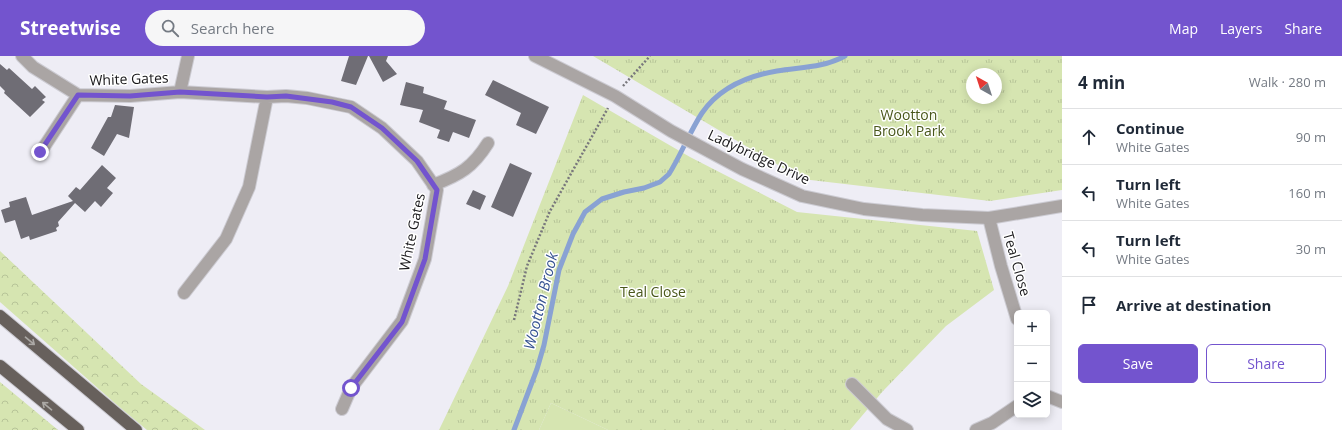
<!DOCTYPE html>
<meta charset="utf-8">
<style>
:root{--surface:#fff;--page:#f6f6f7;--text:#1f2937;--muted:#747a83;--line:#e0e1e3;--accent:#7354ce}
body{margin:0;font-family:"Open Sans",sans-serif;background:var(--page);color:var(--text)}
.controls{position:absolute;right:12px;bottom:12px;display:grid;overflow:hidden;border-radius:6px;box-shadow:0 2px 10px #0003}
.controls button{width:36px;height:36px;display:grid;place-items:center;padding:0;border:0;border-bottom:1px solid var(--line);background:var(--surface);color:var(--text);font:20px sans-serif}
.compass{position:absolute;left:966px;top:12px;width:36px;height:36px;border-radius:50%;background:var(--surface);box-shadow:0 2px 10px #0003;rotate:321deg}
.stop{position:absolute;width:12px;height:12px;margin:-9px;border:3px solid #7354ce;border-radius:50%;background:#fff}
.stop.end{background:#7354ce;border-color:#fff;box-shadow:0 1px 4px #0008}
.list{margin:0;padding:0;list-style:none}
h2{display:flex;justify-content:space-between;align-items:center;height:52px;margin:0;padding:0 16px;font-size:17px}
h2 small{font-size:13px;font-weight:400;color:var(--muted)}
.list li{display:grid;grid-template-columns:26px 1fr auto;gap:12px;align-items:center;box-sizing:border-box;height:56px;padding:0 16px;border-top:1px solid var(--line)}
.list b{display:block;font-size:15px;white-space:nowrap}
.list p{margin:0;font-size:13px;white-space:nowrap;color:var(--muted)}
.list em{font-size:13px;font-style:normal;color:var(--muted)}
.actions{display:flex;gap:8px;padding:12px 16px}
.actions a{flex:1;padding:9px 0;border:1px solid var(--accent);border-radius:6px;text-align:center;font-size:14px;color:var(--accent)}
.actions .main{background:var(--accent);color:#fff}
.icon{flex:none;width:22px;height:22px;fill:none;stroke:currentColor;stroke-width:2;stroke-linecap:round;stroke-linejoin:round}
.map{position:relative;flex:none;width:1062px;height:374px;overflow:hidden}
header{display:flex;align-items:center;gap:24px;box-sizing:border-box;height:56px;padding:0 20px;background:var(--accent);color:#fff}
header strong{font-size:19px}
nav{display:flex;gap:22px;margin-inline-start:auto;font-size:14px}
.search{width:280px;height:36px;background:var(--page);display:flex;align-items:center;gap:10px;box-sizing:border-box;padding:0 14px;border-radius:22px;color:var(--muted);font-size:15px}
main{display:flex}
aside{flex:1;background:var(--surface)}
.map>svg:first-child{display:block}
.grass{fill:#d6e5b1}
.forest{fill:url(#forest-crowns)}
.park{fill:url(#park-tufts);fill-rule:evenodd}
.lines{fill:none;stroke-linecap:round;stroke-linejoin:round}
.stream{stroke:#89a2d3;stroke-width:5}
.building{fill:#6f6d75}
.minor-casing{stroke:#cccbd2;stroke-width:14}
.tertiary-casing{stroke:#cccbd2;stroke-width:14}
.trunk-casing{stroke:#cccbd2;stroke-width:14}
.path{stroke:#78777c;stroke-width:2.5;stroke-dasharray:2 2;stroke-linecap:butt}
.minor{stroke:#aaa5a4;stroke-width:12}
.tertiary{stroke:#aaa5a4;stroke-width:12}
.trunk{stroke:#67605c;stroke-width:12}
.oneway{stroke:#aba8a5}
.route{stroke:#7354ce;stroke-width:5}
.labels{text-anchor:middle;stroke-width:3;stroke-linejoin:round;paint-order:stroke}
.street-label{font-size:14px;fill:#171619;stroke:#fff}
.park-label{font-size:14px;fill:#49571a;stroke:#fff}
.water-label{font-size:15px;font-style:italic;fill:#355290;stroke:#fff}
</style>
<header>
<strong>Streetwise</strong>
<div class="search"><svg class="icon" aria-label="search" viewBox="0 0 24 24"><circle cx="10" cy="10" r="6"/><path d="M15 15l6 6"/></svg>Search here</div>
<nav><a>Map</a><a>Layers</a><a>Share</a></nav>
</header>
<main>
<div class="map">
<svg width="1062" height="374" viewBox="0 0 1062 374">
<defs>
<pattern id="forest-crowns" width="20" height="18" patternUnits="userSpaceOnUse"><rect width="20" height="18" fill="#d6e5b1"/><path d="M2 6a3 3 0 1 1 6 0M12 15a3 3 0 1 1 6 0" fill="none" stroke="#b7c498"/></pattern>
<pattern id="park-tufts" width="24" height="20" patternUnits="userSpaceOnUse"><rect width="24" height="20" fill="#d6e5b1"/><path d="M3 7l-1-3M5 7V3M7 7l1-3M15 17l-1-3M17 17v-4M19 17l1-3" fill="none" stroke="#b7c498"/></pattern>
</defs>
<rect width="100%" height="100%" fill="#eeedf5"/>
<path class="grass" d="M551,347L608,374H539Z"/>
<path class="forest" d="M0,195L141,328L205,374H147L117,349L0,246Z
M0,326L58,374H0Z"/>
<path class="park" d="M593,0H1062V134L990,145L802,123ZM972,18H996V42H972Z
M583,39L690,101L797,156L977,175L994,234L946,270L883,335L850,374H608L551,347L539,374H439L508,230Z"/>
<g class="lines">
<path class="stream" d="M514,374L537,313L544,289L559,214L573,178L585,156L602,143L624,136L644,132L660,126L669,118C681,99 690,75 702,57C720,31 747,20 777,15C800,11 823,12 845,0"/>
</g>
<path class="building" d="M349,0H368L356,29L341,25Z
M369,0H388L386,5L397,18L383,26Z
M0,8L7,14L9,12L32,33L35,30L46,41L42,44L45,46L30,61L4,37L5,35L0,30Z
M493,24L549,51L536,78L516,69L521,57L485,39Z
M406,26L424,31L423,37L447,45L444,53L476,64L469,82L453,76L449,86L437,82L440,74L419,66L423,54L400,49Z
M115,49L134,51L129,82L117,78L104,100L91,92L108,61H111Z
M510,107L532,117L513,161L491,151Z
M102,109L116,122L107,132L113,137L101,151L95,145L85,156L75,147L58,166L59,170L56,172L57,175L30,184L29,180L21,183L15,164L5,167L1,154L10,151L9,146L26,141L32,159L73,145L68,140L76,131L80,134Z
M473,134L486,140L480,154L466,148Z"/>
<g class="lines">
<g class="minor-casing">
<path id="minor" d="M22,0L33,11L78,39L40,97
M180,36L188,0
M78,39L130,40L180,36L267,41L286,40L307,42L351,51L382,72L417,105L437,134L425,203L402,265L351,332L342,353
M433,129C460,119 473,111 488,87
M989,162L1001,210L1017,263
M184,237L226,183L249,131L267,41
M852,328L887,363L907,374
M1047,340L1062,346
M976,374L992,367L1017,350"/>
</g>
<g class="tertiary-casing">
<path id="tertiary" d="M535,0L615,40L671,75L742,113L802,140L864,153L922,159L989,162L1062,150"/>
</g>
<g class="trunk-casing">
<path id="trunk" d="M0,260L136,374
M0,310L78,374"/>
</g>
<path class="path" d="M623,30L650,0
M514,264L527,210L550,155L608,52"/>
<use href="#minor" class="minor"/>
<use href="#tertiary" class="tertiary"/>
<use href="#trunk" class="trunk"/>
</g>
<defs><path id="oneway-shaft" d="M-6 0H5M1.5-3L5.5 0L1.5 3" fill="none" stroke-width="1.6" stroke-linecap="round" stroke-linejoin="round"/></defs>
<g class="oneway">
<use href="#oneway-shaft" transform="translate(30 285) rotate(40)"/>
<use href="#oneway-shaft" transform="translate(47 350) rotate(-140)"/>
</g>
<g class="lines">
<path class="route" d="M40,96L78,39L130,40L180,36L267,41L286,40L332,46L351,51L382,72L417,105L437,134L425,203L402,266L351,332"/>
</g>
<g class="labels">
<g class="street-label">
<text transform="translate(129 23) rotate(-2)" y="5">White Gates</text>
<text transform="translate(759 101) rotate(25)" y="5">Ladybridge Drive</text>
<text transform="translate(412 176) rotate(-78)" y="5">White Gates</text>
<text transform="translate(1017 208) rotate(74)" y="5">Teal Close</text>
</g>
<g class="park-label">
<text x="909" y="64">Wootton<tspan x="909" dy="16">Brook Park</tspan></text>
<text x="653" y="241">Teal Close</text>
</g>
<g class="water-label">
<text transform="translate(541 245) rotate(-76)" y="5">Wootton Brook</text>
</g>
</g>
</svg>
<div class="controls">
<button>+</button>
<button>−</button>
<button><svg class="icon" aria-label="layers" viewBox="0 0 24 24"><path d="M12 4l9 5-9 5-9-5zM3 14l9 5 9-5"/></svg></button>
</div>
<svg class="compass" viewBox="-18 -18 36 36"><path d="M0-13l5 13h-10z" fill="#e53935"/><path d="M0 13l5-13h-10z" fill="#747a83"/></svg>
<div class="stop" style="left:351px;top:332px"></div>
<div class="stop end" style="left:40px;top:96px"></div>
</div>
<aside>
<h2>4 min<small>Walk · 280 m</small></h2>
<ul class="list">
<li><svg class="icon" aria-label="ahead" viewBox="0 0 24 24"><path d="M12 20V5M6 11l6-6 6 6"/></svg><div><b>Continue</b><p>White Gates</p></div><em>90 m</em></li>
<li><svg class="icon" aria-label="left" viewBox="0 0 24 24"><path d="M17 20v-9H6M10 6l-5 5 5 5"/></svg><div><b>Turn left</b><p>White Gates</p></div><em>160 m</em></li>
<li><svg class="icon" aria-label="left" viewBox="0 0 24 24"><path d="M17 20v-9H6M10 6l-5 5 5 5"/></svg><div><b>Turn left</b><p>White Gates</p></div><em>30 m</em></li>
<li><svg class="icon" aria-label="arrive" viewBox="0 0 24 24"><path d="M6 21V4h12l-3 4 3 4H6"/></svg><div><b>Arrive at destination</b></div></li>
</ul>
<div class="actions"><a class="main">Save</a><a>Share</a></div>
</aside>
</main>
